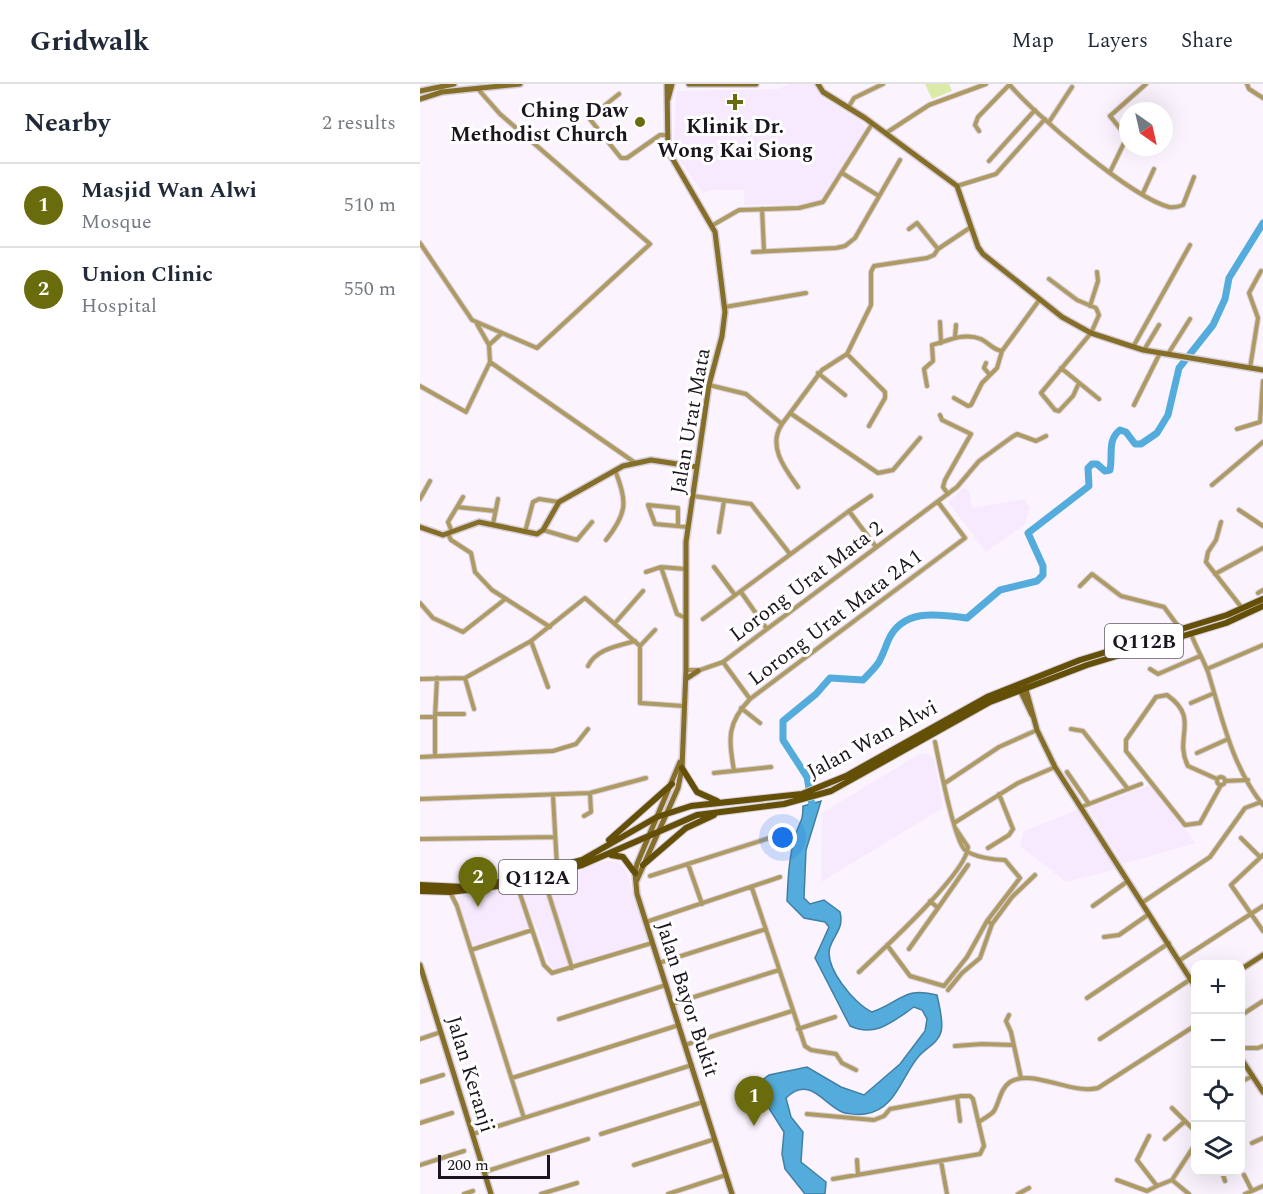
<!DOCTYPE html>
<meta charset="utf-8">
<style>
:root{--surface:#fff;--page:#f6f6f7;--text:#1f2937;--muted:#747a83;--line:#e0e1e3;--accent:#6a6b0c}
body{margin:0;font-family:Spectral,serif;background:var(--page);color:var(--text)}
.controls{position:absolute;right:18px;bottom:18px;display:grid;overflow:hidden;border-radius:12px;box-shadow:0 6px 24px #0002}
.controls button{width:54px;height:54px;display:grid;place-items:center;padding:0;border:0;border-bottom:2px solid var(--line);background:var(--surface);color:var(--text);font:30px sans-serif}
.compass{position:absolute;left:699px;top:18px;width:54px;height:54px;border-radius:50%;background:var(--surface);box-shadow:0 6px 24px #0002;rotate:146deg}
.scale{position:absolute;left:18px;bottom:15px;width:112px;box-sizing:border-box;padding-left:6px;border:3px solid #1c151f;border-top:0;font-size:16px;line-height:21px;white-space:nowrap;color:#1c151f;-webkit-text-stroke:4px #fff;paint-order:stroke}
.you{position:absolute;left:363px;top:754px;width:21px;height:21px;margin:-15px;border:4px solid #fff;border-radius:50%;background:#1a73e8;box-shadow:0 0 0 9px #1a73e833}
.badge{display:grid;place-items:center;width:39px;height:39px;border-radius:50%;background:var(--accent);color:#fff;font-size:20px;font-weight:700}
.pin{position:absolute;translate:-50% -50px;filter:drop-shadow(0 2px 3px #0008)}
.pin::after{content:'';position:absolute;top:32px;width:21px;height:18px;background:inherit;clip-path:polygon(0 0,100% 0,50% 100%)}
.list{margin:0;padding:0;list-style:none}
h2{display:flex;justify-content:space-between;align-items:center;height:78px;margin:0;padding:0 24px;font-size:26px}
h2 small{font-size:20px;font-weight:400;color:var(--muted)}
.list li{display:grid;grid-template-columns:39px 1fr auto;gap:18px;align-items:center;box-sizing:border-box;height:84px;padding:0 24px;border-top:2px solid var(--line)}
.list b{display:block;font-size:22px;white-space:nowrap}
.list p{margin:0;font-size:20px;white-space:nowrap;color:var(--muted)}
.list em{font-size:20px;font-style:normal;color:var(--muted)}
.icon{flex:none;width:33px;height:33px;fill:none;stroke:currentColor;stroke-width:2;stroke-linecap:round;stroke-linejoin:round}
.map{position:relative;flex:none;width:843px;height:1110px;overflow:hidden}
header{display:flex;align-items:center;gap:36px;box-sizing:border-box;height:84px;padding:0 30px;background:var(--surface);border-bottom:2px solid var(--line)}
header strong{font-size:28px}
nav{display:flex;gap:33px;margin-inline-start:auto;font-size:21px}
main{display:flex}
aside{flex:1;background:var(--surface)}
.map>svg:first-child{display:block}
.built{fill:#f7eafe}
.green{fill:#daeba8}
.water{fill:#53acdb;stroke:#427fa3;stroke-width:1.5}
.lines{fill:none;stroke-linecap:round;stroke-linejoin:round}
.river{stroke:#53acdb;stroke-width:7}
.street-casing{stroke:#d7cfda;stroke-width:6}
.secondary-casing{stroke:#d7cfda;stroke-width:8}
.primary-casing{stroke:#d7cfda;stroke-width:8}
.street{stroke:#ae9a63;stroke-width:4}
.secondary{stroke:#856e28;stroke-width:5}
.primary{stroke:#644f07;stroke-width:6}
.poi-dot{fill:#6a6b0c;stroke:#fff;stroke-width:2}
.labels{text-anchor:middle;stroke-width:6;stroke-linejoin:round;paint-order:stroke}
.shield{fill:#fff;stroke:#605b62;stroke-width:1.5}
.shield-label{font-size:20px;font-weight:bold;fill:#1c151f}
.poi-label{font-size:21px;font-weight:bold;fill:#1c151f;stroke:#fff;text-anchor:end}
.street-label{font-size:21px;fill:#1c151f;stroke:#fff}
</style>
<header>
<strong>Gridwalk</strong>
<nav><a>Map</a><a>Layers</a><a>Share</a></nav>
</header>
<main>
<aside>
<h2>Nearby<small>2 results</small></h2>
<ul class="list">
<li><span class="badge">1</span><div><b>Masjid Wan Alwi</b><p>Mosque</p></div><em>510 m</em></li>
<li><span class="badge">2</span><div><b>Union Clinic</b><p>Hospital</p></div><em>550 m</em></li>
</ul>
</aside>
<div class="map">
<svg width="843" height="1110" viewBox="0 0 843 1110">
<rect width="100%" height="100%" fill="#fbf3fe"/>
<path class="built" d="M370,0H394L400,12L441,38L446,45L404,115L385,120L324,121V106H290L283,109L259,75L254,61L256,7L358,5Z
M543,404L549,406L552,424L604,415L610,424L604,441L566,468L528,418Z
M501,669L509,670L514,675L523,724L401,798L402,729Z
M731,701L776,759L703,780L668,724Z
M660,725L697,785L646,798L600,762L604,747Z
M187,777L197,778L206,787L228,856L135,886L129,880L116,841L53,861L37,812H53L94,803Z"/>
<path class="green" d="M505,0H529L532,7L512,15Z"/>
<path class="water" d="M401,717L386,766L384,814L390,820L404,816L420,828C424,844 415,849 410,863C404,883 434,920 452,928C481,918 484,902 517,911C519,921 524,938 521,948C518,959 506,964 499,972C482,991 476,1026 445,1030C439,1031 427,1030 422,1028C403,1020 390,991 366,1014L371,1033L383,1048L381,1078L406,1098L405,1110H385L365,1085L362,1070L364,1048L345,1018L341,997L349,991L387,983L421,1003L444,1011L480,980L505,947L507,935L502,926L494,923C473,937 456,954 430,942L395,874L409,843L405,838L384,834L367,817C368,795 369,770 376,749C380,737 383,738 383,722Z"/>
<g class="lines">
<path class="river" d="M393,727L387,693L363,656V637L396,610L410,594L443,596C461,578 459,579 468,557C482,524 518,530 547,534L580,506L617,497L623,491V482L608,449L669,402L668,384L672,380H677L685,387L690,386C693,371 687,356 700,346L706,348L715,360H721L737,349L748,331L759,284L793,241L805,215L809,194L843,139"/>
<g class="street-casing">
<path id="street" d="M589,0C615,31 711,113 749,123C754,124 758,123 763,121L774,93
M827,0L829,5L843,14
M199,10L169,34L201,74H207L240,51H246
M428,24L434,14L463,0
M629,38L652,3
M559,47L555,41L558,33L589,1
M466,49L509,21L566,0
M569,77L615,26
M690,88L707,53L690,32L726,0
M422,89L459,112
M537,102L576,90L625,35
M723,109L734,85
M342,125L344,167
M293,141L319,126L379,124L403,118L452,40
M489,145L497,139L518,165L551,143
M0,159L52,236L117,264L230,160L80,30L58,5
M333,168L416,164L425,162L435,154L480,76
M629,195L657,216L676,224L679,231L671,249L621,309L635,326L639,327L653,312L659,299
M670,222L678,197L677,188
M305,223L386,209
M520,238L521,259
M535,253L536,241
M69,261L81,250
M713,263L770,161
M724,266L739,241
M427,270L465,308V314L449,342
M748,270L770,235
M70,278L214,378
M566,279L564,284L570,291
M641,284L679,315
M830,284L838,234L829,209L841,187
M398,289L425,311
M289,301L326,310L362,340L402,286L427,270L451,221V188L454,182L507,174L514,171L518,165
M0,302L46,328L70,278L69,261L57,240
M507,302L504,285L513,277L512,261C528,257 544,248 561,255C569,259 573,266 582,267L620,215
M534,314L548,322L551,321L562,299L577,284L582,267
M714,321L740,269
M370,329L458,389L473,386L500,354
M520,331L522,336L551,350L525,396L523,403L528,410
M362,340C347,362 365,385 378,403
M817,345L840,338L843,297
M792,401L843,358
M273,412L331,420L370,470
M0,415L10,397
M37,423L75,427
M819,426L843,442
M429,427L451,412
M801,438L796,456L788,468L786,478L822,524
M73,440L78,415
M258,442V424L228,421L235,440L268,443
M123,446L157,456L172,438
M32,448L28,438L43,413
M105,448L113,418L119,415L139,418
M299,448L304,417
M28,450L31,456L51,469L55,488L72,506L130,543
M186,456C208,428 207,418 195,386
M241,483L257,530L266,534
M294,483L315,511
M226,488L241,483L265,485
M795,490L843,464
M660,502L672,490L701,512L744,523L761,546
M321,508L347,545
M838,509L843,506
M0,519L13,534L43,548L84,516
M283,535L429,427L456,463
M195,539L223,507
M771,550C776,563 783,575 788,588C802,633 812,683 843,721
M111,557L128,603
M220,562L235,546
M303,578L330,615
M168,582C176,565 198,562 215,557
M730,585L738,590L780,572
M787,585L843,561
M266,586H280L303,578L537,403L559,377L592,353L597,350L616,357L626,352
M45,594L54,625
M0,595L45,594L111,557L165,514L220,562V619L263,622
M771,619L792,610
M321,624L340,639
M15,630H44
M0,633H15V672
M15,633L17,594
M651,645L663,647L708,705
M777,669L808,655
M0,673L133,667L156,660L168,645
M314,687C309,655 306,640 330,615L545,454L518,418
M647,688L669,720
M294,689L351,683
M797 697a4 4 0 1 1 8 0a4 4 0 1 1-8 0Z
M797,695L768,682C753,653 781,635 747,611L736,613L706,656V667L765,741L780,739L801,701
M805,697L828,696
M525,699L579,663L617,646
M133,712L137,783
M0,715L170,709L226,694
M661,723L721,700
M164,732L171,728L170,709
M534,739L598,699L635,683
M821,754L840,773
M0,755L135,753
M568,764L589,751L593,745L579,710
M843,771L811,801L843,847
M268,780L282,820
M123,792L152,884
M230,792L359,751
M96,798L124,881L132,889L232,859
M332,804L385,962L391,966L416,970L422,979L436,986
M30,808L37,822L104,1034
M510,817L518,824L548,781
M723,818L790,773L825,724L841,718
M673,822L708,797
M567,837L572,840L592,813L615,791
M226,838L360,793
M684,853L699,851L729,830
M467,861L490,892L524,902L547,873L567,837L600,794L585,776C574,776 554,773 545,766C534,757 519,677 515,658
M489,865L518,824
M51,866L112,846
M760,876L843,822
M239,879L346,845
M439,888C461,867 547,789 548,763L536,745
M528,906L542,889L560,874L572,840
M667,914L749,859
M252,920L359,886
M589,931L586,937L591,948L601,994
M820,932L843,917
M139,935L246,901
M378,945L415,933
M0,955L21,948
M680,955L771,895
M265,961L372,927
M535,962L562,960L593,961
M820,964H838L843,962
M92,994L259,941
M0,998L23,991
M820,998L833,992
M537,1013L540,1037
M752,1024L776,1048
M387,1030L454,1036L464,1032L470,1025L541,1012H550L553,1015L564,1062L560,1070L413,1095
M559,1038C563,1035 571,1031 574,1027C580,1017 580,1005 590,998C612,984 651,1011 678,1004L776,941
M0,1039L32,1029
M53,1050L272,981
M181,1050L283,1018
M729,1052L717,1076L737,1102L752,1096L776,1059
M745,1055L764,1038
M832,1059L843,1054
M437,1076L438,1091
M521,1077L527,1110
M0,1081L44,1067
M214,1081L295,1055
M64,1088L168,1055
M802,1088L805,1097
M824,1091L832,1107
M697,1096L727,1107L737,1102
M752,1096L769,1110
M44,1110L53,1107
M121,1110L157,1099
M248,1110L306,1091
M598,1110L609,1104
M825,1110L843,1102"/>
</g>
<g class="secondary-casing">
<path id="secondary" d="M269,0H336
M398,0L403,8L445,34L537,102L558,163L563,170L642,233L671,249L723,266L843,286
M0,7L34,0
M0,15L22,8L100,0
M248,15L252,0
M0,443L23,451L59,438L117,450L123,446L139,418L203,382L231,376L277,383
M266,595L278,587
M605,602L617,646L635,683L776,904
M599,604L612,631
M260,678L217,780L215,789L217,810L312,1110
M216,798L258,704L262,684L266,586V458L289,301L302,252L305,228L295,148L248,67L247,0
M0,881L71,1110
M820,886L843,871
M820,973L843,1008"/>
</g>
<g class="primary-casing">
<path id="primary" d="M262,684L277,708L297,717
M189,756L252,700
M191,771L203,773L215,789
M223,781L266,744L294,731
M0,801L43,803L79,798L162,776L237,733L271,722L382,710L426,692L567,613L660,576L807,531L843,515
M0,807L30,808L86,801L162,781L277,731L364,720L411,707L570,618L667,581L806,539L843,522"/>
</g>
<use href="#street" class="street"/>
<use href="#secondary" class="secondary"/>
<use href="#primary" class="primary"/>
</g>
<g class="poi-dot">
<path d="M312 9h6v6h6v6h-6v6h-6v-6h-6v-6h6z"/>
<circle cx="220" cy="38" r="6"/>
</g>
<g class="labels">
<g class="shield">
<rect x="685" y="540" width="78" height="34" rx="4.5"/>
<rect x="79" y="776" width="78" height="34" rx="4.5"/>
</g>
<g class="shield-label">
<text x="724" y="564">Q112B</text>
<text x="118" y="800">Q112A</text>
</g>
<g class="poi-label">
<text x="208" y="33">Ching Daw<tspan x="208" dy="24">Methodist Church</tspan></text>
<text x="315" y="49" text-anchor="middle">Klinik Dr.<tspan x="315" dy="24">Wong Kai Siong</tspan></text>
</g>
<g class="street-label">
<text transform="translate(270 337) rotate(-80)" y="7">Jalan Urat Mata</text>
<text transform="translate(386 497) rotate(-37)" y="7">Lorong Urat Mata 2</text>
<text transform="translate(415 533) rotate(-37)" y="7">Lorong Urat Mata 2A1</text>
<text transform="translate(452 655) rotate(-28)" y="7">Jalan Wan Alwi</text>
<text transform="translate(268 915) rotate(72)" y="7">Jalan Bayor Bukit</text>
<text transform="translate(51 990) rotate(73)" y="7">Jalan Keranji</text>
</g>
</g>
</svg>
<div class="controls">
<button>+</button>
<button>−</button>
<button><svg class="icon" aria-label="locate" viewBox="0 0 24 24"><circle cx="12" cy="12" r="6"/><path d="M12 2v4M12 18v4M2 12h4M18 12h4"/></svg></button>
<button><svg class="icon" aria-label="layers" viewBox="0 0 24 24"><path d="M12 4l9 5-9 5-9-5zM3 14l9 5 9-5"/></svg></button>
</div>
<svg class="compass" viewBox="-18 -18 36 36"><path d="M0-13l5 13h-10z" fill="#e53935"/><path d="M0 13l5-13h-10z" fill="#747a83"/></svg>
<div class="scale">200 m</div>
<div class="you"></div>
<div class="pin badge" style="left:334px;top:1042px">1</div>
<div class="pin badge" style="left:58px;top:823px">2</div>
</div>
</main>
